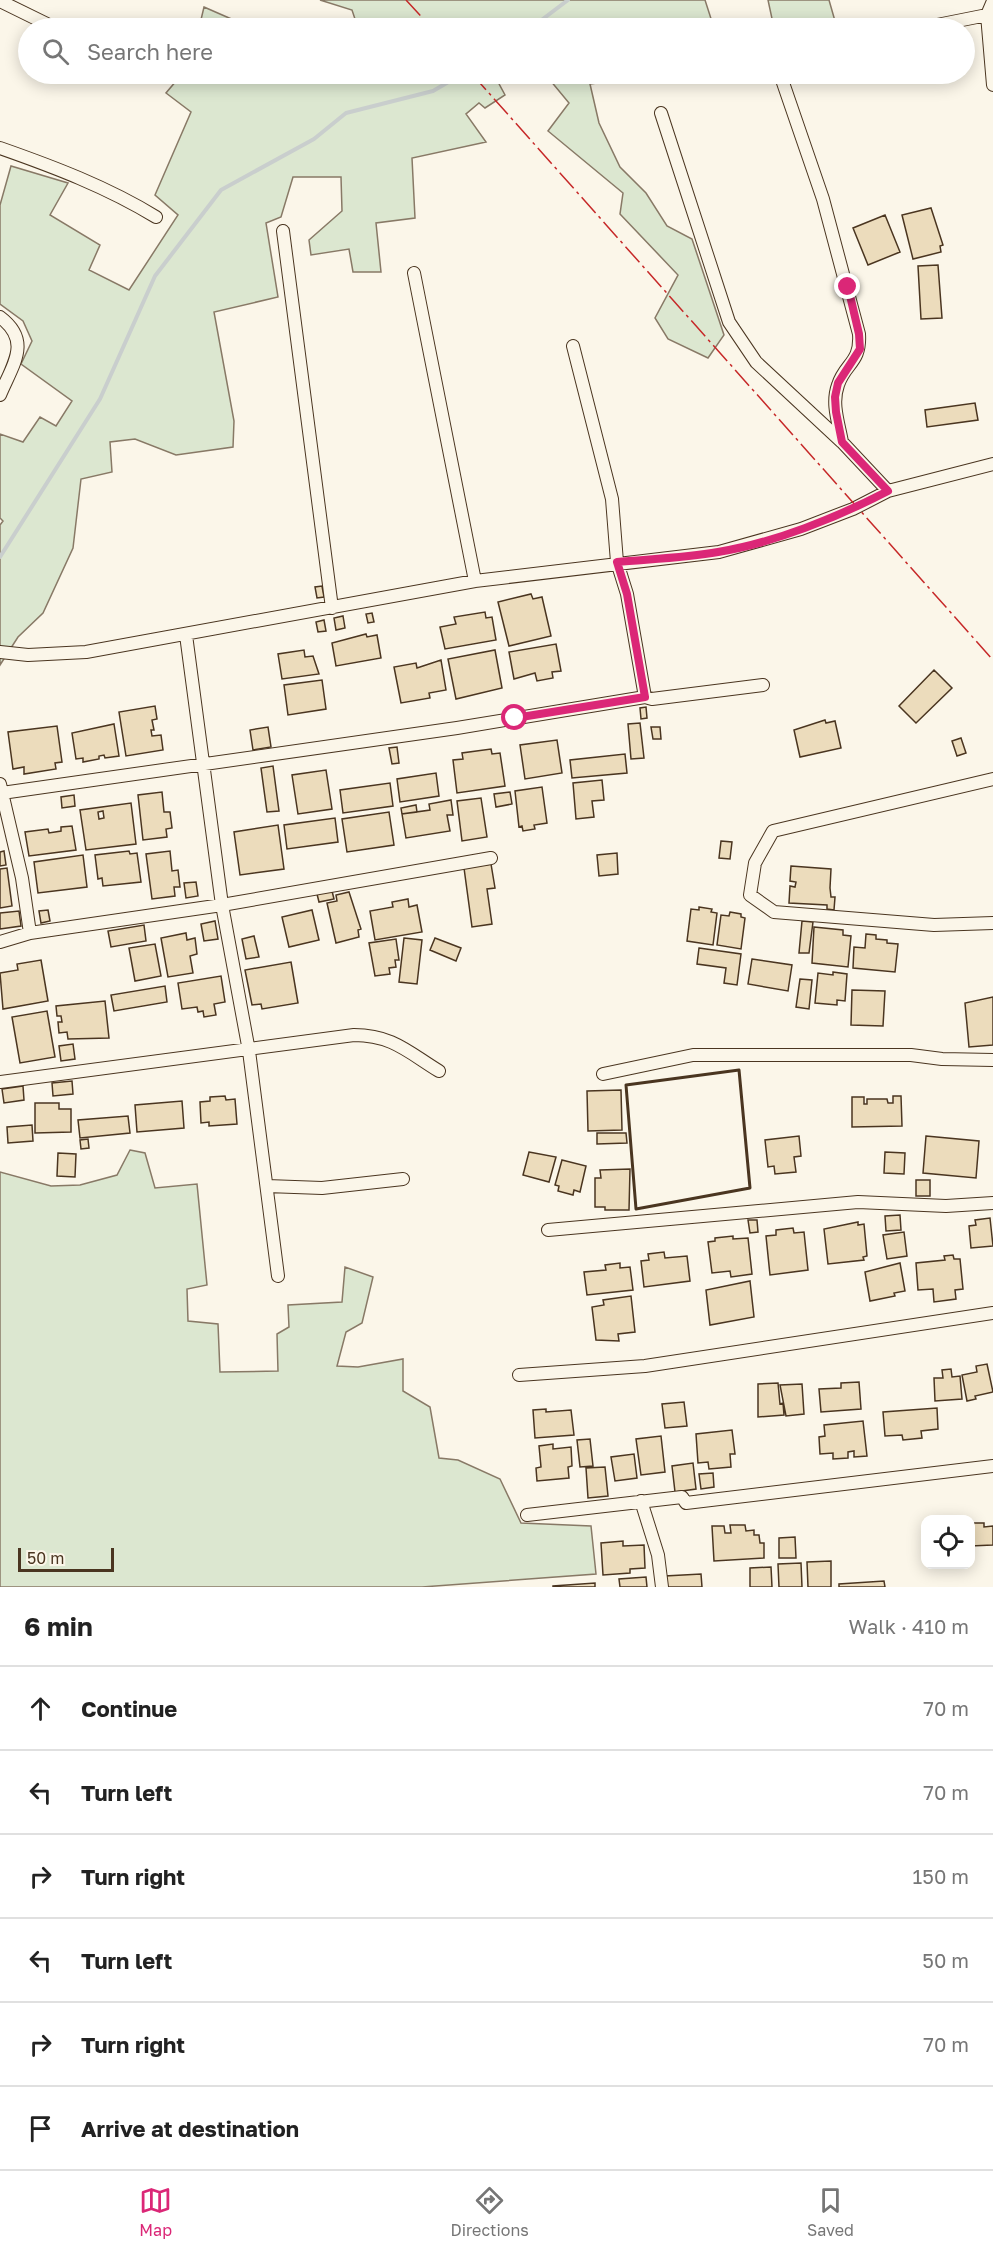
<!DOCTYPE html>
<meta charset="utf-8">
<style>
:root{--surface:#fff;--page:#f6f6f6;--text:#222;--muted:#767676;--line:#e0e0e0;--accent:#db2777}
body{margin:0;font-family:"Golos Text",sans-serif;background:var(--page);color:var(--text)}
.controls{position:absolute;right:18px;bottom:18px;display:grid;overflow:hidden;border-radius:12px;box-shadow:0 3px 15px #0003}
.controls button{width:54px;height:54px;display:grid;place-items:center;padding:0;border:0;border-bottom:2px solid var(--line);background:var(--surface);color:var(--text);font:30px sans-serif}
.scale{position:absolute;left:18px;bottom:15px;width:96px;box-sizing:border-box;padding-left:6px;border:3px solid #4a3520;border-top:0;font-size:16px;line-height:21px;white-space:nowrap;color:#4a3520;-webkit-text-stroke:4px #fbf6e9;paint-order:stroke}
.stop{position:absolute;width:18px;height:18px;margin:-14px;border:4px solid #db2777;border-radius:50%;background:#fff}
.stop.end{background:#db2777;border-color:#fff;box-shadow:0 2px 6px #0008}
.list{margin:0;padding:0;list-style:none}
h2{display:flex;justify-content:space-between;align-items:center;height:78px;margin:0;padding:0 24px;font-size:26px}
h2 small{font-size:20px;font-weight:400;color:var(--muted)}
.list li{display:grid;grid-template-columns:39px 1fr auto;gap:18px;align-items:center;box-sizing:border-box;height:84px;padding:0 24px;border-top:2px solid var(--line)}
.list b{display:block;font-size:22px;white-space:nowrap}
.list em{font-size:20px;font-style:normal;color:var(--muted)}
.icon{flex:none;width:33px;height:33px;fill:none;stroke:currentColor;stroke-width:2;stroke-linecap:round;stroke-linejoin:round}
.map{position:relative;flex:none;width:993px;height:1587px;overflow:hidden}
.search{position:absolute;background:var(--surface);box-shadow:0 3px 15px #0003;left:18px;right:18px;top:18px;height:66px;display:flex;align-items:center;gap:15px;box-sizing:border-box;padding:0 21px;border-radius:33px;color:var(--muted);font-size:22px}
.sheet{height:582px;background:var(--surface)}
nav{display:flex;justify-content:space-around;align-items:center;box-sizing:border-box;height:84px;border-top:2px solid var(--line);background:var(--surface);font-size:16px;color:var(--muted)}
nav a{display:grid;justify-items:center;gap:3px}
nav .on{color:var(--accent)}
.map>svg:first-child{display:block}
.green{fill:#dce7d0;stroke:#887966;stroke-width:1.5}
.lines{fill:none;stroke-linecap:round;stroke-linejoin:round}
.stream{stroke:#c9cecd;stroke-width:4}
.building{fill:#ecdcbc;stroke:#4a3520;stroke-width:1.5;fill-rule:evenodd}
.minor-casing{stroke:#4a3520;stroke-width:14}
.minor{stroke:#fbf6e9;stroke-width:12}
.wall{stroke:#4a3520;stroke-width:3}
.power{stroke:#c62828;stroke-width:1.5;stroke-dasharray:21 4.5 3 4.5;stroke-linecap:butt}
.route{stroke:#db2777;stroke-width:8}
</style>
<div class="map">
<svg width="993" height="1587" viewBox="0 0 993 1587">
<rect width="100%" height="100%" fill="#fbf6e9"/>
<path class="green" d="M320,0H705L714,28H358L352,10Z
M768,0H829L837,28H774Z
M204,7L252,28H199Z
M182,74H319L331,81L349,83L360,74H507L497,80L505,95L485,108L479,103L466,114L486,142L412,158L415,218L376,223L381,272H353L349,249L311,255L309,240L342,211L341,177H293L281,217L266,223L278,297L214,312L234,421L233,447L176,455L135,439L110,442L112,472L81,479L73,548L43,613L18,637L0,665V525L3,521L0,518V434L23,442L40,417L56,426L72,401L21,364L32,341L23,321L0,304V205L11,166L68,183L50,215L100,245L89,270L129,290L178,215L155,195L191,112L166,93Z
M545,74H658L590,84L599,123L620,167L646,193L667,226L692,239L724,335L708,358L668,339L655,318L678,275L620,214L623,193L548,131L569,103Z
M130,1150L145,1153L155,1188L197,1184L207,1285L187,1289L188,1321L218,1324L220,1372L278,1371L277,1334L289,1327L288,1305L342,1302L345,1267L373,1277L362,1323L346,1332L337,1366L358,1367L403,1359V1391L430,1407L439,1458L458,1460L500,1479L521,1523L591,1526L596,1574L422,1587H0V1172L51,1186L80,1185L117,1175Z"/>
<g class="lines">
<path class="stream" d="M531,28L568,0
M0,557L100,399L155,276L221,190L314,139L346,113L433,91L462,74"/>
</g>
<path class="building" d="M931,208L943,245L940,246L941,252L913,259L902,215Z
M885,215L900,252L868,265L853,228Z
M938,265L942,318L921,319L918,266Z
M975,403L978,420L927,427L925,410Z
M322,586L324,597L317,598L315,587Z
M531,594L533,599L542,597L551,636L509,646L498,602Z
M485,612L486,618L492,617L496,640L445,649L440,627L456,624L454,617Z
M372,613L374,622L368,623L366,614Z
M343,616L345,628L336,630L334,618Z
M324,620L326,631L318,632L316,622Z
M366,634L367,637L377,635L381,658L336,666L332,643Z
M556,644L561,671L552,672L553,678L537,681L535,673L514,679L509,652Z
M304,650L305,657L313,656L319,674L282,679L278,654Z
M495,650L502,688L456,699L448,659Z
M441,660L446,690L429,693L430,698L401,703L394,667L416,663L417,668Z
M934,670L952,688L916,723L899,706Z
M322,680L326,709L288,715L284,685Z
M155,706L157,719L152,720L154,730H151L152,736L161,735L163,750L126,756L119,712Z
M646,707L647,718L641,719L640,708Z
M825,720L826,723L835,721L841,748L800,757L794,730Z
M640,723L644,758L631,759L628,724Z
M114,724L119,756L105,758L104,755L99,756V759L83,762V758L76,759L72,733Z
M57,726L62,762L55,763L56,769L24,774V767L13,769L8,732Z
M268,727L271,747L253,750L250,730Z
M651,727H660L661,739H653Z
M961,738L966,753L957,756L952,741Z
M557,740L562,773L525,779L520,745Z
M397,747L399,763L392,764L389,748Z
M491,749L492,754L500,753L505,786L457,793L453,760L463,759L462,753Z
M625,754L627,773L572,778L570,760Z
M273,766L279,811L267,812L261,768Z
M326,770L332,809L298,814L292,775Z
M436,773L439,796L400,802L397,779Z
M602,780L604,800L592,801L594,817L576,819L573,783Z
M390,783L393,806L343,813L340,790Z
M542,787L547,823L534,825L535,829L523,831L522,826L519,827L515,791Z
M162,792L164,812H170L172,828L166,829L167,837L143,840L138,795Z
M510,792L512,804L496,807L494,794Z
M74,795L75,806L62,808L61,797Z
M481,798L487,837L462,841L457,801Z
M451,800L453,815H447L450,831L406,838L402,814L430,810L429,804Z
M131,803L136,844L86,850L80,810ZM103,811L104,818L99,819L98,812Z
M416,805L417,812L402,814L401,808Z
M389,812L394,845L347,852L342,819Z
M335,818L338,842L287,849L284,825Z
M278,825L284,869L240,875L234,832Z
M72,826L76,850L29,856L25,832L48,829L49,833L61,831V827Z
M721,841L732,842L730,859L719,858Z
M4,851L6,865L0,866V852Z
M129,851L130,854L137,853L141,882L103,886L102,878L98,879L95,855Z
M170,851L172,871L178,870L180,887H174L175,896L152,899L146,854Z
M617,853L618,874L599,876L597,855Z
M83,855L87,887L38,893L34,862Z
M491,864L495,888L487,889L492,924L472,927L464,868Z
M791,866L831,869L830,888L831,897H835L834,910L827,909V905L789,903L790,886L795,887L796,882L790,881Z
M7,868L12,906L0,908V869Z
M196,882L198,896L186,898L184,883Z
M331,887L334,899L319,902L316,890Z
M349,892L361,929L358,930L359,937L336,943L327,903L337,901L336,895Z
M408,899L409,907L417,905L422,932L375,940L370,911L393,907L392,902Z
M699,907L712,909L711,912L717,913L713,945L687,941L691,909L699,910Z
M48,910L50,921L41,923L39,911Z
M312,910L319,940L289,947L282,917Z
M19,911L21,926L0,929V913Z
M730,912L741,914V917L745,918L741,949L717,945L721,915L729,916Z
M215,921L218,939L204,941L201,924Z
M802,921L813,922L809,953H799Z
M144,925L146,941L111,947L108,931Z
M814,927L843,930V935L851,936L848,967L812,963Z
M186,933L187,940L195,938L197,954L190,956L193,973L168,977L161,938Z
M866,934L876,935V939L887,940V943L898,944L895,972L853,968L854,947L865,948Z
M254,936L259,957L246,959L242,939Z
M404,938L422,940L417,984L399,982Z
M435,938L461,948L456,961L430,950Z
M396,939L399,960H395L396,967L389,968L390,974L375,976L369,943Z
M155,944L161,976L135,981L129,948Z
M699,948L741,954L737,985L724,983L726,968L697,964Z
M752,959L792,965L788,991L748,984Z
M41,960L48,1001L3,1009L0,973L18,970L17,964Z
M291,962L298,1003L262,1009L261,1004L252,1005L245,970Z
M833,972L847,974L845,1001L837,1000V1005L815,1003L818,973L833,975Z
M221,976L225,1002L214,1004L216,1015L204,1017L203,1011L198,1012L197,1007L182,1009L178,983Z
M800,979L812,980L809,1009L796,1007Z
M165,986L167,1002L114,1011L111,995Z
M852,990L885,991L883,1026L851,1025Z
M993,997V1045L969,1047L965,1003Z
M105,1001L109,1038L68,1039L67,1032L59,1033L58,1022H62L61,1016H57L56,1006Z
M47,1011L55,1057L20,1063L12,1017Z
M73,1044L75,1059L61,1061L59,1046Z
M72,1081L73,1094L53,1096L52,1083Z
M23,1086L24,1100L4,1103L2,1089Z
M621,1090L622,1130L588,1131L587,1091Z
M225,1096L226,1100L235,1099L237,1124L209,1126V1122L201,1123L200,1102L210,1101V1097Z
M893,1096H901L902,1126L852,1127V1097H864V1104H867V1099H887L888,1103H893Z
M182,1101L184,1128L137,1132L135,1105Z
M35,1103H59V1109H71V1132L35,1133Z
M128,1116L130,1133L80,1138L78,1120Z
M32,1125L33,1141L8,1143L7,1127Z
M597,1133H626L627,1143L597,1144Z
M799,1136L801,1156L794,1157L796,1172L775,1174L774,1166L768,1167L765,1140Z
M926,1136L979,1141L976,1178L923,1173Z
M88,1139L89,1148L81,1149L80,1140Z
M529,1152L556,1157L549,1182L523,1175Z
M885,1152L905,1153L904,1174L884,1173Z
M58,1153L76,1154L75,1177L57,1176Z
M562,1160L586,1166L580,1192L574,1190L573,1195L558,1191L559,1186L555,1185Z
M630,1169L629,1210H605V1207H595V1178H601L600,1170Z
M916,1180H930V1196H916Z
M900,1215L901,1230L886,1231L885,1216Z
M990,1218L993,1246L971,1248L969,1226L976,1225L975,1220Z
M748,1220H757L758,1232L750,1233Z
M858,1222V1225L864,1224L867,1256L863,1257L864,1260L828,1264L824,1229Z
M793,1228L794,1233L804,1232L808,1270L770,1275L766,1236L776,1235V1230Z
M904,1232L907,1256L887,1259L883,1235Z
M733,1236V1239L748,1238L752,1274L731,1277L730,1271L712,1273L708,1242L715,1241V1238Z
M664,1252L665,1258L687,1256L690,1281L644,1287L641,1261L649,1260L648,1254Z
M953,1255L954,1259H960L963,1289L955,1290L956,1299L934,1302L933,1289L918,1290L916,1263L945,1260L944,1256Z
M620,1263V1268L630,1267L633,1290L587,1295L584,1272L606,1270L605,1265Z
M900,1263L905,1291L894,1293L895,1296L870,1301L865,1272Z
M750,1281L754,1317L710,1325L706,1290Z
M631,1296L635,1332L618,1334L619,1341L596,1340L592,1307L604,1305L603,1300Z
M987,1364L993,1392L975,1396L976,1399L967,1401L962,1375L977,1372L976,1366Z
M951,1369L952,1377L960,1376L962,1399L935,1401L934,1378H943L942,1370Z
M859,1382L861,1409L821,1412L819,1389L841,1388V1383Z
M778,1383L780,1404L783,1403L784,1415L758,1417V1384Z
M802,1384L804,1414L786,1416L780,1385Z
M684,1402L687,1426L665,1428L662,1404Z
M937,1408L938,1429L921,1431L922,1438L903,1440L902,1435L885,1436L883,1412Z
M546,1409V1412L571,1410L574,1435L535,1438L533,1410Z
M863,1421L867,1456L854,1457V1451L848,1452V1458L833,1459V1453L820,1454L819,1437L825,1436L824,1425Z
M732,1430L735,1454H730L731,1467L709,1469L708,1462L698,1463L696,1434Z
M661,1436L665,1472L641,1475L636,1439Z
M590,1439L593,1466L580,1467L577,1440Z
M553,1444V1449L571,1447L572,1466L568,1467L569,1478L537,1481L536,1468L541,1467L539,1446Z
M634,1454L637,1478L615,1481L611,1457Z
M693,1463L696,1489L675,1492L672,1466Z
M605,1467L608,1496L588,1498L586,1468Z
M713,1473L714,1487L701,1489L699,1474Z
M971,1523H984V1527L993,1526V1545L970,1546Z
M730,1525H745L746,1531L754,1530V1535H759L760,1543H764V1558L714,1561L712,1526H724L725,1533H731Z
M795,1537L796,1558H779V1538Z
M623,1541V1546L644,1545L645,1568L630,1569V1573L603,1575L601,1543Z
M831,1561V1587H808L807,1562Z
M801,1563L802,1587H779L778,1564Z
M771,1567L772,1587H750V1568Z
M701,1574L702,1587H666L665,1576Z
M646,1577L647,1587H620L619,1579Z
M884,1581L885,1587H839V1584Z
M595,1583V1587H553V1586Z"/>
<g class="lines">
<g class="minor-casing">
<path id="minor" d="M0,1L55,28
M993,1L987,15L993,85
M922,28L987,15
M780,74L823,199L859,334C861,363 845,363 838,385C831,404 839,424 842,442
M661,113L729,322L756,362L842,442L888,491
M0,148C54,167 107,187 156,217
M283,231L332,608
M414,273L475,581
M0,317C32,341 13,364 0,395
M573,346L612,499L617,562L627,594L645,697L652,699L763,685
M186,635L222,905L249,1051L278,1276
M0,652L28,655L86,652L475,581L719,552L801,529L853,509L888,491L993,464
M993,779L773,831L755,863L750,895L774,912L934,925L993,923
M0,784L22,878L30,933
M2,793L457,728L645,697
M0,942L30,933L222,905L491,858
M603,1074L693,1055H911L942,1059L993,1060
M0,1082L354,1035C392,1035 408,1052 439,1071
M267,1186L322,1188L403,1179
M548,1230L858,1202L946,1206L993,1203
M519,1375L645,1366L993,1313
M641,1501L658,1555L662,1587
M527,1515L682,1497L686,1503L993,1466"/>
</g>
<use href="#minor" class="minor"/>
<path class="wall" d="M739,1070L750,1188L636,1209L626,1085Z"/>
<path class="power" d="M406,0L432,28
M472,74L993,660"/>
</g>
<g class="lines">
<path class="route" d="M515,718L645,697L627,594L617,562C650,559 685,558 718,552C774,543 838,517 888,491L842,442L836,412L835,397L838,383L860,349L859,334L848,287"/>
</g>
</svg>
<div class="controls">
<button><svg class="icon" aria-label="locate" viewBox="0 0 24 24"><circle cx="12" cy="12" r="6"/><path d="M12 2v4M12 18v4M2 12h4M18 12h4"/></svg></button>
</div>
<div class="scale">50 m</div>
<div class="stop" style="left:515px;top:718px"></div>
<div class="stop end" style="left:848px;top:287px"></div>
<div class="search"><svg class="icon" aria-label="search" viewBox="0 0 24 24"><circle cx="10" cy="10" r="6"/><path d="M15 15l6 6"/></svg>Search here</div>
</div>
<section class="sheet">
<h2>6 min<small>Walk · 410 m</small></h2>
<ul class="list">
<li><svg class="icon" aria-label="ahead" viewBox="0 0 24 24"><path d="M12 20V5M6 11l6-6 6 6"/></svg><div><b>Continue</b></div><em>70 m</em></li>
<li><svg class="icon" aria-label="left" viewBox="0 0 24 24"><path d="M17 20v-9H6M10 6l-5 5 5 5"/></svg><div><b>Turn left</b></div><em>70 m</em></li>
<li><svg class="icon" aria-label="right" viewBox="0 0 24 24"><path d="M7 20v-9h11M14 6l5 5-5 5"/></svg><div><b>Turn right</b></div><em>150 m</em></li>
<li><svg class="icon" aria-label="left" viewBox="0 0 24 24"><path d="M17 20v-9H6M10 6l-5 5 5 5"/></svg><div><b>Turn left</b></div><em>50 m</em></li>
<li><svg class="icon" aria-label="right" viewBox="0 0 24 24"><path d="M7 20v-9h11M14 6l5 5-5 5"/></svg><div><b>Turn right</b></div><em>70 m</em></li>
<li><svg class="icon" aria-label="arrive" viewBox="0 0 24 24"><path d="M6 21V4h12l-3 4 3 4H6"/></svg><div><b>Arrive at destination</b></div></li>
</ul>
</section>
<nav>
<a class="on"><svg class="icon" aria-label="map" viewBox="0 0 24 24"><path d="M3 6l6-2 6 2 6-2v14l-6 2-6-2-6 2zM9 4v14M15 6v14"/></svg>Map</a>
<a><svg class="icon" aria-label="directions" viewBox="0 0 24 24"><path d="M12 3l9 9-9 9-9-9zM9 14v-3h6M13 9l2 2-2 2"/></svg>Directions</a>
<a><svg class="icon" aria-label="saved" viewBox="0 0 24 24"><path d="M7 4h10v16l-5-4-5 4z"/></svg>Saved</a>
</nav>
